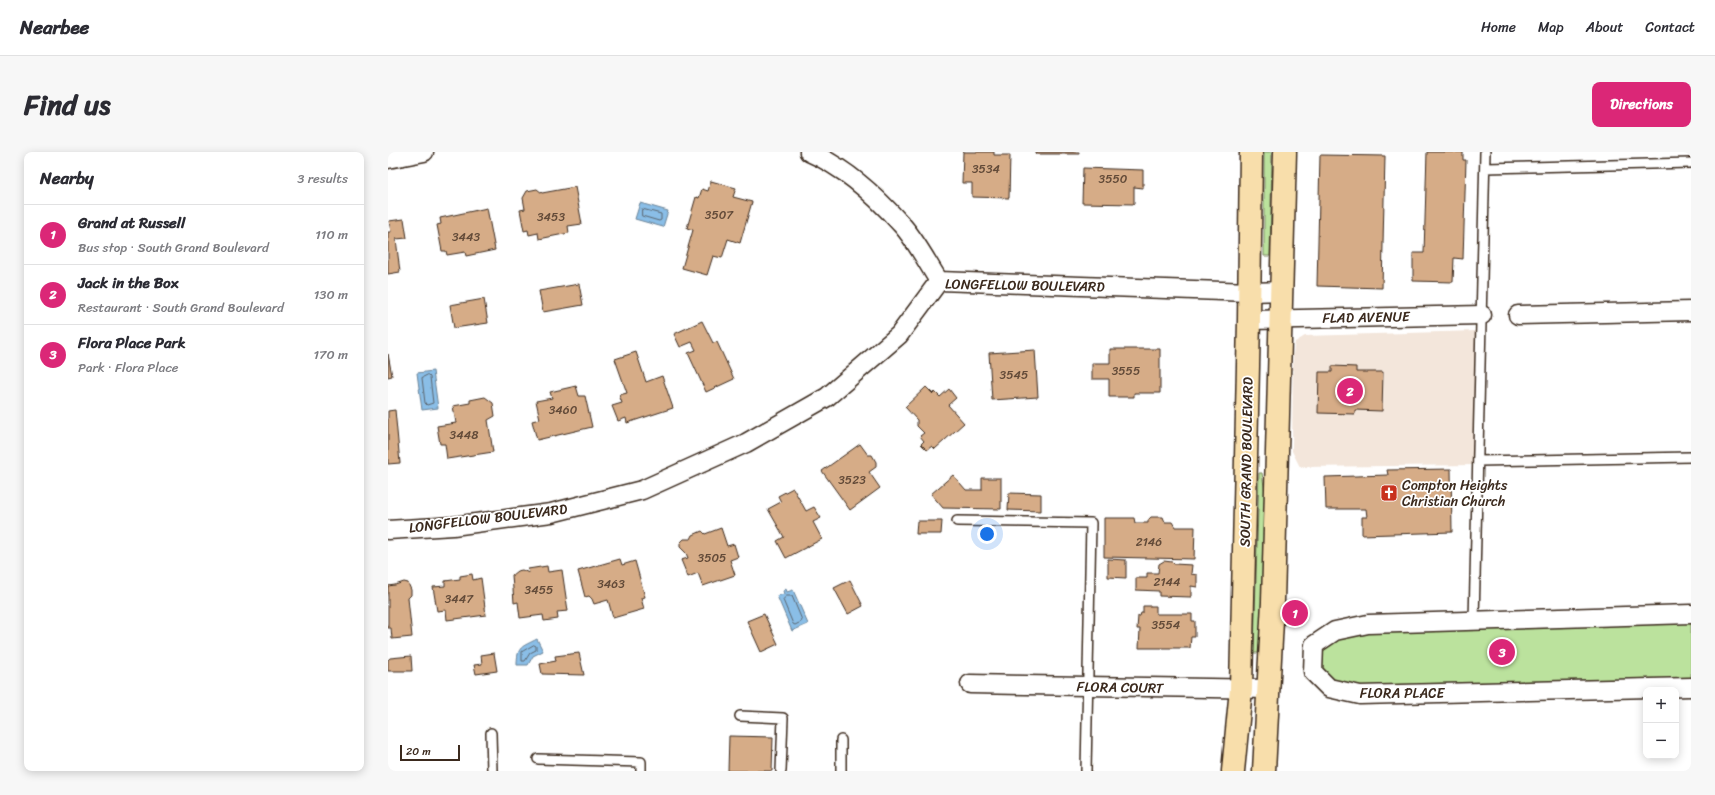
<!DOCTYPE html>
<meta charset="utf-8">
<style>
:root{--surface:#fff;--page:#f7f7f7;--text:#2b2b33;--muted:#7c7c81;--line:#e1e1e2;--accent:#db2777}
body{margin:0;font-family:Sriracha,sans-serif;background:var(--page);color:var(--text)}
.controls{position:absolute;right:12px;bottom:12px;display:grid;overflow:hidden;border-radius:8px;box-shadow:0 2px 10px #0003}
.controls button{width:36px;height:36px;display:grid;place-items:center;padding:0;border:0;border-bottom:1px solid var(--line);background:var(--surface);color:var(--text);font:20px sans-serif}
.scale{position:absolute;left:12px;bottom:10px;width:60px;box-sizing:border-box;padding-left:4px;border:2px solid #3b2a1e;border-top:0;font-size:11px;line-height:14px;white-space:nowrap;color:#3b2a1e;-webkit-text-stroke:3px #fff;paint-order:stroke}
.you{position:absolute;left:599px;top:382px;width:14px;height:14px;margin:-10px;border:3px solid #fff;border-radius:50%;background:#1a73e8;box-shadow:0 0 0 6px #1a73e833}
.badge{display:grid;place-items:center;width:26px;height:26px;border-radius:50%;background:var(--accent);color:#fff;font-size:13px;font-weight:700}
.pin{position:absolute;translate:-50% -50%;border:2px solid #fff;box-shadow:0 1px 4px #0006}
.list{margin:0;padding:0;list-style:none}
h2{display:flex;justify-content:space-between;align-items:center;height:52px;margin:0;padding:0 16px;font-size:17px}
h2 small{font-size:13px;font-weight:400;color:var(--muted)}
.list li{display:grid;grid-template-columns:26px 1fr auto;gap:12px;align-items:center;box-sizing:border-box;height:60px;padding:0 16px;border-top:1px solid var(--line)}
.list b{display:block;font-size:15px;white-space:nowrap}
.list p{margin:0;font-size:13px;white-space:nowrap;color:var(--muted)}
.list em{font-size:13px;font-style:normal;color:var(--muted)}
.map{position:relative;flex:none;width:1303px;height:619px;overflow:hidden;border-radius:8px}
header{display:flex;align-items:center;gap:24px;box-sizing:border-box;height:56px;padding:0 20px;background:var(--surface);border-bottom:1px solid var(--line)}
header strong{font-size:19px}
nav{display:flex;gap:22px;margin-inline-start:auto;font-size:14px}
.intro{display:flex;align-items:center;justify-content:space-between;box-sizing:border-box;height:96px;padding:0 24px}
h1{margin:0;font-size:28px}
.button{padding:10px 18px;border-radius:8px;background:var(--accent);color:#fff;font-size:14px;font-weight:700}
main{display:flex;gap:24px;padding:0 24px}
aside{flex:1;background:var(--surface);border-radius:8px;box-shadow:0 2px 10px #0003}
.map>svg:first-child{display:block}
.built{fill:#f3e6db}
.green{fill:#bbe29d;stroke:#7b865e}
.water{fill:#8abee7;stroke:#6a8397}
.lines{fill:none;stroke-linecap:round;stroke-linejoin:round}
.shore{stroke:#5b656e;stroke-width:1}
.building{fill:#d6ac87;stroke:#3b2a1e}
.service-casing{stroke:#3b2a1e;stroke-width:12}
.minor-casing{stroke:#3b2a1e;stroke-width:21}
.primary-casing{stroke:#3b2a1e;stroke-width:25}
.service{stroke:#fff;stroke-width:9}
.minor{stroke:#fff;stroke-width:18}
.primary{stroke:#f8deab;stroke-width:22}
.labels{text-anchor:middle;stroke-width:3.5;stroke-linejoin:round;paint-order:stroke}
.number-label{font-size:12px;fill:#624a38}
.street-label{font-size:14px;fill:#3b2a1e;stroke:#fff}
.poi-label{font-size:14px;fill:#3b2a1e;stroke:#fff;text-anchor:start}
</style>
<header>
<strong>Nearbee</strong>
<nav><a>Home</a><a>Map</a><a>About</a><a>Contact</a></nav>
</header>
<div class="intro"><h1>Find us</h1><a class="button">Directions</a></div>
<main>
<aside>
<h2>Nearby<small>3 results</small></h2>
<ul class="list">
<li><span class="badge">1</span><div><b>Grand at Russell</b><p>Bus stop · South Grand Boulevard</p></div><em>110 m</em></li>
<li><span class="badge">2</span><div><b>Jack in the Box</b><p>Restaurant · South Grand Boulevard</p></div><em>130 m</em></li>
<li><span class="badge">3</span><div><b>Flora Place Park</b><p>Park · Flora Place</p></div><em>170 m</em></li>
</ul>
</aside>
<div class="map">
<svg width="1303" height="619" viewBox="0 0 1303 619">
<rect width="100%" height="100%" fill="#fff"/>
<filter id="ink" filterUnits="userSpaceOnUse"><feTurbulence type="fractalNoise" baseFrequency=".025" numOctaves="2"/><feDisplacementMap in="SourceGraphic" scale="8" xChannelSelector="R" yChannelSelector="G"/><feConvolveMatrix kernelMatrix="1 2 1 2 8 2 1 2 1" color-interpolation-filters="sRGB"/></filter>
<g filter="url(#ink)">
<path class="built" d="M1088,179L1089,313L912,315L904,299L905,202L907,190L917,184Z"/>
<path class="green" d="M876,0H884L882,104H876Z
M871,321H874L877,341V365L872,501H866Z
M1303,462V535L941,536L926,493L947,479Z"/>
<path class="water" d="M252,51L280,59L275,75L247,67Z
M45,219L50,256L34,258L29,221Z
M398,437L399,440L405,438L420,472L404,479L389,444L396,442L395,439Z
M149,487L155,499L145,504L140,513H129C129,494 134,495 149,487Z"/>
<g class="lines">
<path class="shore" d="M254,57L273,62V68L271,69L254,64Z
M40,223L42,225L45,251L39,253L37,251L34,226Z
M399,444H404L414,468L413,470L407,473L405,472L395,448Z
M146,493L148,494V498L142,501L137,509H134V500Z"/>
</g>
<path class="building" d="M575,0H606V3H622L621,46L584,45V31H574Z
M648,0H691V2H648Z
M1039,0H1075V8H1078L1075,107L1066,106L1065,130L1025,129V101H1036Z
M932,3L997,4L994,136L929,134Z
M695,16L755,18V36L746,35V52L694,51Z
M323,29L348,36L345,45L364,50L352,91L340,87L334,106L325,104L319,123L294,116L305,78L299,76L308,45L311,46L314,37L320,39Z
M187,35L194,72L180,74L181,81L151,87L150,81L141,83L140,78L136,79L132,58L137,57L135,46L139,39L149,37L154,41Z
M99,56L107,98L78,104L77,100L59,103L58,99H54L49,73L53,72L52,66Z
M16,67L19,86L8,87L12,120L0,122V80H3L1,69Z
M191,132L195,153L155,160L151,139Z
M96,147L100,171L66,176L62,153Z
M314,169L325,191L329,190L346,227L318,240L300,201L308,198L304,190L292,195L286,182Z
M722,197H772V241H746V245H721V227H704V211H722Z
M647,198L650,245L604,248L601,201Z
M248,200L258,230L274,224L285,256L239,271L238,266L230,269L224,254L234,251L231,243L239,241L227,207Z
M0,202L4,224L0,225Z
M944,214L968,215V220H995L994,259L967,258V262L930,261L931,220H944Z
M188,234L191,244H197L204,275L149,288L144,269L152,267L148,249L164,246L162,240Z
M538,235L545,242L547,240L552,245L561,237L568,246L560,253L576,271L547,297L544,294L539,298L533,292L536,289L532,284L536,281L529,274V268L517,255Z
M97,245L105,251L107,264L100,268L105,300L59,307L57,292H52L49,274L68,271L65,254L82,251V248Z
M7,258L12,311L0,312V259Z
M472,292L480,303H484L488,310V315L481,320L492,336L462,358L434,319Z
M1063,317L1064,380L974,383V365H979L978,357H938L937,325L1000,323L999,318Z
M565,323L578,338H594V326H613V357L555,356L543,342Z
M405,336L418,359L426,355L433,366L425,370L434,387L398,406L389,389L396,385L380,357L393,350L390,344Z
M621,341L653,342V359L620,358Z
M763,365H775L777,370H784L787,375H807L806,407L716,405V366H746L747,371H760V368Z
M529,369H554L553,382H528Z
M333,376L339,394L346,392L350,405L342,408L347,423L315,434L310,421L300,425L293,408L300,406L298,401L292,395V391L296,387H303L305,383L314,379L317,382Z
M232,407L234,413L247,409L257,445L253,446L256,457L225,466L220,448L206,452L204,447L201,444L197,445L190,419Z
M720,407L738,408V426L720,425Z
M776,409L784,410L786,412L804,413L803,422L809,423V435L803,434V445L771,444V439L748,438V426H759V421H770L771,412Z
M159,414L160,420L174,418L180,459L169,460L170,467L156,469L155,463L132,466L130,450L126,451L124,423L129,419L134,418L141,421L140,417Z
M84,422L85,428L93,426L98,463L59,468L58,458L49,459L45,435L57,434V429L72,427V424Z
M462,428L475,454L460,462L446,436Z
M16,430L20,431L23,438V443L20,446L24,485L4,487L3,476H0V434L7,433Z
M755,454H768V462H804V469H807V485H803L802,496H751L752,477H749L750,464H752L753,461H755Z
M376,462L390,492L373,500L359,469Z
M106,501L109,519L88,522L86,513L94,512L93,503Z
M191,501L196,523L154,522L152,512L168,509L167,504Z
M23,504L24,519H0V508L2,506Z
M341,584L385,585L384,619H340Z"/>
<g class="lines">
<g class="service-casing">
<path id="service" d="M1097,16L1303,11
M1091,309L1303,305
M569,369L703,371L698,619
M1086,469L1097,0
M352,564L395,566L393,619
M103,581L104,619
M150,607L253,610V619
M453,619V588"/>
</g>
<g class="minor-casing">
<path id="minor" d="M421,0C456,15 487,43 512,71C526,85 540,112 551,129
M0,7L36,0
M551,129L862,140L894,139
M1130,163L1303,159
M861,168L1094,163
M0,378L65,374L163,361L254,338L358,291L439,245L511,183L551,129
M1303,462L980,472L947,479L926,493L925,520L941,536L972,543L1303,535
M582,532L882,537"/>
</g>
<g class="primary-casing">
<path id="primary" d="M845,619L853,537L861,168L863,0
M876,619L885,450L897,0"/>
</g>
<use href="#service" class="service"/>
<use href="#minor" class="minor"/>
<use href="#primary" class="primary"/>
</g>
</g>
<defs>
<g id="church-square" transform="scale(0.9)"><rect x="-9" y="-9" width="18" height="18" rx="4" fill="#c8321e" stroke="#fff"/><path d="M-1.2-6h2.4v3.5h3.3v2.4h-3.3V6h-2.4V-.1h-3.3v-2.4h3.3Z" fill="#fff"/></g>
</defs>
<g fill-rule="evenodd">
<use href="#church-square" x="1001" y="341"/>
</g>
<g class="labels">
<g class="number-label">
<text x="598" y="21">3534</text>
<text x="725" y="31">3550</text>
<text x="331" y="67">3507</text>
<text x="163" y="69">3453</text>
<text x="78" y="89">3443</text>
<text x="738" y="223">3555</text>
<text x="626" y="227">3545</text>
<text x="175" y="262">3460</text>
<text x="76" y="287">3448</text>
<text x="464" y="332">3523</text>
<text x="761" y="394">2146</text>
<text x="324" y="410">3505</text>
<text x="779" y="434">2144</text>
<text x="223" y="436">3463</text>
<text x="151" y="442">3455</text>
<text x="71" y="451">3447</text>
<text x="778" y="477">3554</text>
</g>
<g class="street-label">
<text transform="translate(637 133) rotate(1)" y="5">LONGFELLOW BOULEVARD</text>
<text transform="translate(978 165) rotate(-1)" y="5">FLAD AVENUE</text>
<text transform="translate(858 310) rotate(-89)" y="5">SOUTH GRAND BOULEVARD</text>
<text transform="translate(100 366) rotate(-7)" y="5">LONGFELLOW BOULEVARD</text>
<text transform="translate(732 535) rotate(1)" y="5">FLORA COURT</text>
<text x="1014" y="546">FLORA PLACE</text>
</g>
<g class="poi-label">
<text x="1014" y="338">Compton Heights<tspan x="1014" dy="16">Christian Church</tspan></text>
</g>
</g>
</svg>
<div class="controls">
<button>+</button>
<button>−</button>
</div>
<div class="scale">20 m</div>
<div class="you"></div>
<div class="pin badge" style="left:907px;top:461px">1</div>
<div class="pin badge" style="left:962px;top:239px">2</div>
<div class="pin badge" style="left:1114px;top:500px">3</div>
</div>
</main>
